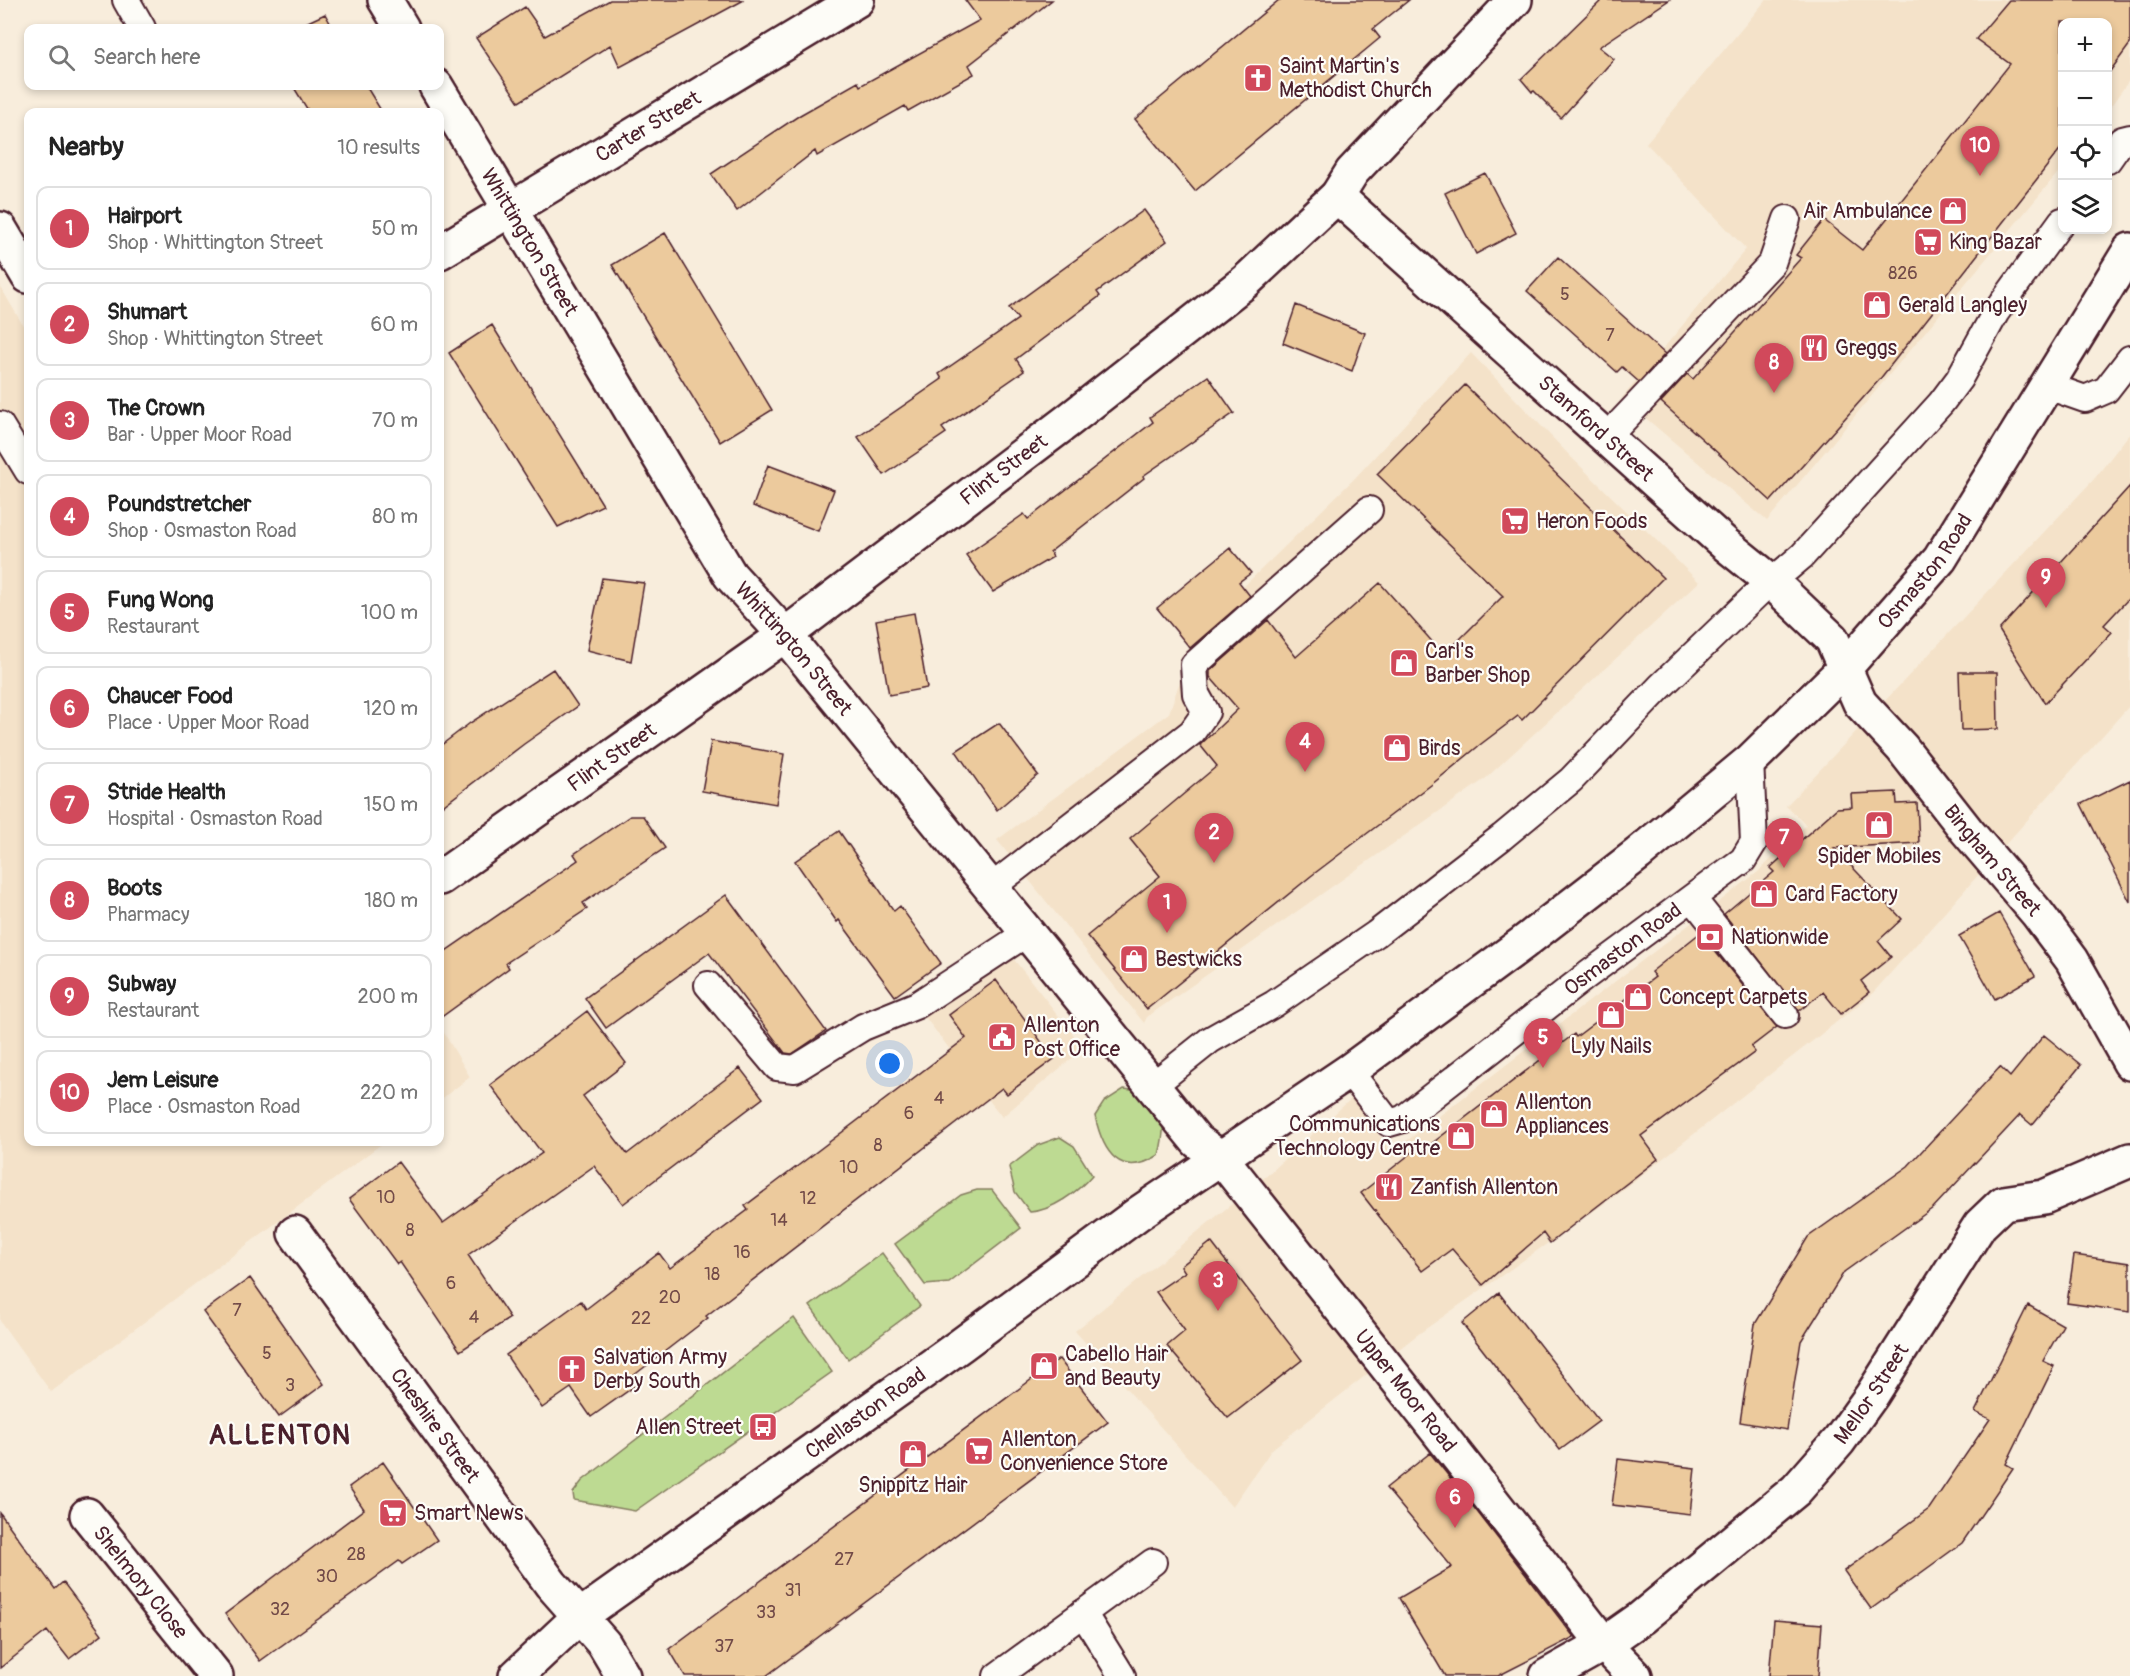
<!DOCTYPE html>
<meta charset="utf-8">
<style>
:root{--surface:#fff;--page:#f6f6f6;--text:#222;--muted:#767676;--line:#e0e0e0;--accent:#d1495b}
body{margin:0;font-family:Pangolin,sans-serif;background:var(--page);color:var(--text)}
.controls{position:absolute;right:18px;top:18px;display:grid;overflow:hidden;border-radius:12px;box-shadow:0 3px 9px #0003}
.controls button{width:54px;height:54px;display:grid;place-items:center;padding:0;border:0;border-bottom:2px solid var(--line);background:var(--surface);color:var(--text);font:30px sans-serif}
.you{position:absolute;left:890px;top:1064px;width:21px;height:21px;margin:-15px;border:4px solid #fff;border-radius:50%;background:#1a73e8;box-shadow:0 0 0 9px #1a73e833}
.badge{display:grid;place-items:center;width:39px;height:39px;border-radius:50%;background:var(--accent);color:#fff;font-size:20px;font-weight:700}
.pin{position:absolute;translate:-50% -50px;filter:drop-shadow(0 2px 3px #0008)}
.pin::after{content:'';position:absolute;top:32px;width:21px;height:18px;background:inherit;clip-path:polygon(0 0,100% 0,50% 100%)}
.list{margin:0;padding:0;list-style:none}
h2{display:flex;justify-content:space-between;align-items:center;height:78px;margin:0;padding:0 24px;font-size:26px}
h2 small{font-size:20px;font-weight:400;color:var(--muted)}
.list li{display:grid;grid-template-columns:39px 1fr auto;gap:18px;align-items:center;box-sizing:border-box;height:84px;margin:0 12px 12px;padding:0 12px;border:2px solid var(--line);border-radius:12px}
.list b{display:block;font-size:22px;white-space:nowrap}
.list p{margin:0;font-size:20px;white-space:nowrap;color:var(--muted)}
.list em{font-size:20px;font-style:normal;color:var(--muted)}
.icon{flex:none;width:33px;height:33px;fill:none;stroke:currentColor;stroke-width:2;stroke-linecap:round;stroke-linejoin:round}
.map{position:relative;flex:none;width:2130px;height:1676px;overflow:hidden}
.search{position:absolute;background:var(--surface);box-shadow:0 3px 9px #0003;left:24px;top:24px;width:420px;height:66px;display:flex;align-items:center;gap:15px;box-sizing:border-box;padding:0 21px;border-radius:12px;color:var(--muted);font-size:22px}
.panel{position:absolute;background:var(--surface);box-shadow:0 3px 9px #0003;left:24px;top:108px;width:420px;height:1038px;border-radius:12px}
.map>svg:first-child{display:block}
.built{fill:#f4e2c9}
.green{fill:#bdda92;stroke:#847c5e;stroke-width:1.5}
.building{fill:#ecca9d;stroke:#4a1f2b;stroke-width:1.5}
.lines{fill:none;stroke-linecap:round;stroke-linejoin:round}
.lane-casing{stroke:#4a1f2b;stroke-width:30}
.street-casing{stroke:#4a1f2b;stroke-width:38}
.secondary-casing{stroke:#4a1f2b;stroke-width:38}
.primary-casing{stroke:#4a1f2b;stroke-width:38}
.lane{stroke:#fdfcf7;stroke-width:26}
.street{stroke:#fdfcf7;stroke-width:33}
.secondary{stroke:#fdfcf7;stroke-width:33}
.primary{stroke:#fdfcf7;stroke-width:33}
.labels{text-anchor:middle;stroke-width:4.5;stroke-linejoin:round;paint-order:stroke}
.number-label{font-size:18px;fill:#724a48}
.poi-label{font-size:21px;fill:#4a1f2b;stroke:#fdfcf7;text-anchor:start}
.street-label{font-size:21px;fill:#4a1f2b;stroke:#fdfcf7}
.district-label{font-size:27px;font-weight:bold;letter-spacing:1.5px;fill:#4a1f2b;stroke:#fdfcf7}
</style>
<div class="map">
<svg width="2130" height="1676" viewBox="0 0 2130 1676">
<rect width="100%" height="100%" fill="#f8eddc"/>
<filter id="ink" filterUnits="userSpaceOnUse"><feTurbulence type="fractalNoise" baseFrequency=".0167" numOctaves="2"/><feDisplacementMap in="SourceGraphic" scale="12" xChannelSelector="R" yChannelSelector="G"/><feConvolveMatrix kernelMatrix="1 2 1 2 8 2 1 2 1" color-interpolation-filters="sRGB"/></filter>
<g filter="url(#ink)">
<path class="built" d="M1766,0H2130V79L2108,110V22H2062V168L1767,521L1622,398L1746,249L1646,143Z
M0,286L28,334V1142H384L51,1392L0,1321Z
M1471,353L1572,458L1699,582L1485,779L1147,1017L1144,1023L997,840L1169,713L1197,632L1354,479Z
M2130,433V705L1871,995L1615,1196L1417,1335L1272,1449L1232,1507L1075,1331L1270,1173L1353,1097L1391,1153L1758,872L1806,825L1786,806L2095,478Z
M1000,942L1084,1048L1002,1117L921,1012Z
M440,1026L470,1077L440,1100Z"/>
<path class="green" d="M1124,1089L1139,1091C1164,1118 1168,1117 1159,1155C1120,1180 1103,1152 1095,1116L1104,1102Z
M1060,1137L1074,1146L1092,1175C1078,1192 1051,1211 1030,1212L1015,1192L1009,1167L1038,1145Z
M977,1190H992L1021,1228L949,1283L925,1285L895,1244L961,1195Z
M882,1253L920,1306L848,1359L810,1306Z
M794,1318L832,1372L635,1511L574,1500L573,1493L582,1481Z"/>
<path class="building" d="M610,0H744L620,67L610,45L519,102L476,38L525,7L545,36Z
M965,0H1052L969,65L974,74L908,111L905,106L817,156L815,151L737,211L711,174L800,115L858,82L860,86L980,20Z
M1279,0H1409L1373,29L1380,38L1195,191L1135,119Z
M1602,0H1669L1599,47L1614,59L1561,118L1534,91L1532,92L1521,79Z
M2009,0H2130V44L2108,74V22H2062V147L1880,379L1771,501L1661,402L1687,374L1693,379L1801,258L1796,255L1824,220L1862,250L2010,64L1976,39Z
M325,14L333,28H295Z
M293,86H366L382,112H309Z
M1485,173L1516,233L1476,254L1445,193Z
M1144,210L1167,241L1097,292L1100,296L1016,359L1024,371L942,428L946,433L884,475L858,437L942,379L939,374L1018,319L1009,308Z
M665,233L772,410L720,442L612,265Z
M1558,257L1665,354L1639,382L1622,367L1617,372L1527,291Z
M1296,305L1365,333L1352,371L1283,343Z
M492,325L603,505L558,527L449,353Z
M1208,376L1234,413L1143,476L1144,478L1050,552L1053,557L993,592L966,555L1024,514L1028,519L1153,422L1150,417Z
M1465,385L1663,578L1522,720L1518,716L1481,744L1431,785L1311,876L1147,1009L1087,936L1160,876L1130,839L1217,766L1200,745L1238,709L1210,677V671L1268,620L1296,657L1380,583L1444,655L1503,596L1377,474Z
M768,465L834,490L818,531L753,506Z
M2130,486V597L2104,625L2112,632L2045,703L1999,630Z
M1230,548L1251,573L1239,582L1250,596L1190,648L1157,608Z
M602,578L644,583L631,661L587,650Z
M914,613L927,688L889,695L876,620Z
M553,669L578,706L524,744L440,808V746L470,723Z
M1959,672H1997L1998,729L1961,730Z
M999,723L1038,775L997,810L956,751Z
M711,741L784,754L776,804L702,791Z
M2130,780V902L2081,804Z
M1896,792L1897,804L1917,803L1919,843L1834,848L1902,919L1878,941L1891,957L1861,981L1869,992L1841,1014L1823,992L1799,1011L1724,914L1774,872L1770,868L1837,808L1852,807L1851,794Z
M630,816H643L665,848L583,903L587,909L506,963L509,968L440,1018V955L578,860L574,854Z
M839,831L894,911L900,906L941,963L895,996L839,920L837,922L795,861Z
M726,895L826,1031L792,1054L785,1053L709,953L606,1028L585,998Z
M1999,913L2035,976L1995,999L1959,936Z
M1700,933L1777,1027L1751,1047L1755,1052L1641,1136L1658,1159L1550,1243L1543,1233L1483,1285L1452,1249L1422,1271L1361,1193L1419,1147L1422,1151L1574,1034L1576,1037L1655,977L1651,972Z
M996,980L1054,1059L1007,1094L1002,1088L706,1316L708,1318L633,1376L639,1383L591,1417L571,1388L542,1408L506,1355L581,1301L586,1309L659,1253L670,1268L748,1210L745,1206L966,1038L949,1015Z
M587,1011L626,1063L583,1096L627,1154L740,1068L763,1098L623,1204L594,1166L468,1255L510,1318L460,1351L400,1262L397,1264L349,1199L398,1162L443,1223L542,1153L490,1085Z
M2044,1035L2081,1065L2032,1125L2020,1115L1933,1208L1844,1272L1801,1341L1787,1430L1740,1422L1755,1324L1808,1237L1908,1166L2000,1067L2010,1077Z
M1211,1242L1302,1360L1228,1418L1167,1346L1185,1331L1156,1292L1185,1272L1181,1266Z
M2074,1255L2130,1263V1312L2067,1303Z
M250,1278L324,1384L279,1417L203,1312Z
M1499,1293L1599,1421L1560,1450L1462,1323Z
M2028,1305L2063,1325L2043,1361L2054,1366L2006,1464L2013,1468L1962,1543L1871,1609L1844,1571L1929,1509L1990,1419L1975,1412Z
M1059,1359L1108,1422L766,1676H685L669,1649Z
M1430,1453L1472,1505L1574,1637L1498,1676H1445L1399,1598L1452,1567L1386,1488Z
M1618,1459L1695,1468L1690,1514L1612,1505Z
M383,1462L437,1540L402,1564L399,1561L260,1661L225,1614L364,1509L349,1487Z
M0,1513L55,1589L63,1582L102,1634L69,1659L47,1631L0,1668Z
M1774,1620L1822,1624L1818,1676H1769Z"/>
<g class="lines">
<g class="lane-casing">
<g id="lane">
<path d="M126,0L142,28"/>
<path d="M2108,160L2122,140L2130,138"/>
<path d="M2048,386L2085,399L2106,390L2130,359"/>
<path d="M0,425L28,471"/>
<path d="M1607,437L1772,263L1787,219"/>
<path d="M989,889L1192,732L1206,712L1196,694L1194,665L1369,510"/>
<path d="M1693,899L1785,1015"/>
<path d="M708,985L777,1067L795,1069L863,1027L917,1005L1027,933"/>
<path id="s1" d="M1349,1071L1389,1123L1403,1119L1586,976L1743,860L1754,842L1750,761"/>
<path d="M1151,1087L1210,1040L1274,1004L1376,934L1502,837L1571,780L1660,687L1758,593L1802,556L1941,403L1959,379L1996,312L2062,221"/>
<path d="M1083,1613L1122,1676"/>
<path d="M997,1676L1153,1562"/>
</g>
</g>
<g class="street-casing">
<g id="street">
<path d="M385,0L402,28"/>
<path id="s2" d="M436,86L730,575L785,635L1197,1141L1222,1159"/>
<path id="s3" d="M1337,196L1725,544L1772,582L1832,639L1860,703L1902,748L1967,831L2037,913L2072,960L2130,1063"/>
<path d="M0,229L28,276"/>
<path id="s4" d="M440,252L857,0"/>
<path id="s5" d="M440,878L785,635L1069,420L1246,281L1337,196L1352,172L1515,0"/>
<path id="s6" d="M295,1233L551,1584L604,1644L623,1676"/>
<path id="s7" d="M87,1515L216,1676"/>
<path id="s8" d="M1547,1676L1604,1644L1641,1618L1796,1490L1839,1441L1872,1395L1980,1225L2003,1203L2044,1197L2130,1160"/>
</g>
</g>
<g class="secondary-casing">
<g id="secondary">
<path id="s9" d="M1222,1159C1350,1320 1478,1481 1604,1644L1635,1676"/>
</g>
</g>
<g class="primary-casing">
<g id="primary">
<path id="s10" d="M516,1676L579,1617L961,1345L1139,1213L1349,1071L1523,943L1638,854L1750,761L1844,669L1940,559L2130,250"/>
</g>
</g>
<use href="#lane" class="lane"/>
<use href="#street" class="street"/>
<use href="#secondary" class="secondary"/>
<use href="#primary" class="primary"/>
</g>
</g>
<defs>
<g id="church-square" transform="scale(1.5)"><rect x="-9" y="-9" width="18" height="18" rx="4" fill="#d1495b" stroke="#fdfcf7"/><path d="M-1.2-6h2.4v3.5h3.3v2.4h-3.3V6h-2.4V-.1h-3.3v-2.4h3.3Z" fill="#fff"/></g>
<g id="shop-square" transform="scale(1.5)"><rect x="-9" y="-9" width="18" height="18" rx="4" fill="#d1495b" stroke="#fdfcf7"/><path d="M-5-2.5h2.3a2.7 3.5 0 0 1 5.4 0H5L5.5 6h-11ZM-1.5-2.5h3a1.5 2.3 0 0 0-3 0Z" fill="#fff"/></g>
<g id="supermarket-square" transform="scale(1.5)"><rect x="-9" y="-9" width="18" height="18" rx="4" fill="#d1495b" stroke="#fdfcf7"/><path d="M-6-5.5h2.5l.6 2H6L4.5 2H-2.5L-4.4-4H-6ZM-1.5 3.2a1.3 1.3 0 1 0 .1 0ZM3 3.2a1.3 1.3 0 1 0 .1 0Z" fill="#fff"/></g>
<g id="restaurant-square" transform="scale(1.5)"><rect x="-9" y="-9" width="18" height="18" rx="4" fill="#d1495b" stroke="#fdfcf7"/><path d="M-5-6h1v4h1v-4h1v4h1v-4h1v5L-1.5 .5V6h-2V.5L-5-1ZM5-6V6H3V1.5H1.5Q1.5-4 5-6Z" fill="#fff"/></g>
<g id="bank-square" transform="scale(1.5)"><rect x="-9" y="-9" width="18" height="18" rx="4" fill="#d1495b" stroke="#fdfcf7"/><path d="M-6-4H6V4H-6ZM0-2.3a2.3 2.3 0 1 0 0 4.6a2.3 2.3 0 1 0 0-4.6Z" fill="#fff"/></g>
<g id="civic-square" transform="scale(1.5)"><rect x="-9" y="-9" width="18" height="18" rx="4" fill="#d1495b" stroke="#fdfcf7"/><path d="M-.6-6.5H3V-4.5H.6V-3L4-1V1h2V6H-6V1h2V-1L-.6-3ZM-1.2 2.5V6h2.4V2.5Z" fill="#fff"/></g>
<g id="bus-square" transform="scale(1.5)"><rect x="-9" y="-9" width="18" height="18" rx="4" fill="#d1495b" stroke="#fdfcf7"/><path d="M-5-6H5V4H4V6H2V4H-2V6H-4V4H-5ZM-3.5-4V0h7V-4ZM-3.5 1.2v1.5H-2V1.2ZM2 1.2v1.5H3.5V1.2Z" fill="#fff"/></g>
</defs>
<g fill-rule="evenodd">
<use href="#church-square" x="1258" y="78"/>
<use href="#shop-square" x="1953" y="211"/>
<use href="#supermarket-square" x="1928" y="242"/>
<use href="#shop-square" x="1877" y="305"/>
<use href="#restaurant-square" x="1814" y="348"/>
<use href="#supermarket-square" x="1515" y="521"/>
<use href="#shop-square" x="1404" y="663"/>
<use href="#shop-square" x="1397" y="748"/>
<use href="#shop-square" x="1879" y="825"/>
<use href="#shop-square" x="1764" y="894"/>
<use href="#bank-square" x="1710" y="937"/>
<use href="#shop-square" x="1134" y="959"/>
<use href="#shop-square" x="1638" y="997"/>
<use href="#shop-square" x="1611" y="1015"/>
<use href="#civic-square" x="1002" y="1037"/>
<use href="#shop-square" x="1494" y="1114"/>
<use href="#shop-square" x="1461" y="1136"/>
<use href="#restaurant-square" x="1389" y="1187"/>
<use href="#shop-square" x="1044" y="1366"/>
<use href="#church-square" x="572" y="1369"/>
<use href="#bus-square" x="763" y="1427"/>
<use href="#supermarket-square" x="979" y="1451"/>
<use href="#shop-square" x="913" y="1454"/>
<use href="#supermarket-square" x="393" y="1513"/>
</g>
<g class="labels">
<g class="number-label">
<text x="1903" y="279">826</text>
<text x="1565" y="300">5</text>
<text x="1610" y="341">7</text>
<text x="939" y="1104">4</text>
<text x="909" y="1119">6</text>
<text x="878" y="1151">8</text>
<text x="849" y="1173">10</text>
<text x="386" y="1203">10</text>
<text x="808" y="1204">12</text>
<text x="779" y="1226">14</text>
<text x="410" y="1236">8</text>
<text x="742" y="1258">16</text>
<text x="712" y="1280">18</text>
<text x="451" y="1289">6</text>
<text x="670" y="1303">20</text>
<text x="237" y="1316">7</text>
<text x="474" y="1323">4</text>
<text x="641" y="1324">22</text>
<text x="267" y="1359">5</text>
<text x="290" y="1391">3</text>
<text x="356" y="1560">28</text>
<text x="844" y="1565">27</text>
<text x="327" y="1582">30</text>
<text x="793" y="1596">31</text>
<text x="280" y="1615">32</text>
<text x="766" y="1618">33</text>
<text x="724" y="1652">37</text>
</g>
<g class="poi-label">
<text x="1279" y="73">Saint Martin's<tspan x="1279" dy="24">Methodist Church</tspan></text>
<text x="1932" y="218" text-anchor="end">Air Ambulance</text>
<text x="1949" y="249">King Bazar</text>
<text x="1898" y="312">Gerald Langley</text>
<text x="1835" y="355">Greggs</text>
<text x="1536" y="528">Heron Foods</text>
<text x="1425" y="658">Carl's<tspan x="1425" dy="24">Barber Shop</tspan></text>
<text x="1418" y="755">Birds</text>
<text x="1879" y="863" text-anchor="middle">Spider Mobiles</text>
<text x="1785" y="901">Card Factory</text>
<text x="1731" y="944">Nationwide</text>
<text x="1155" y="966">Bestwicks</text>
<text x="1659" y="1004">Concept Carpets</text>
<text x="1023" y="1032">Allenton<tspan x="1023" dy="24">Post Office</tspan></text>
<text x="1611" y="1053" text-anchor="middle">Lyly Nails</text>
<text x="1515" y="1109">Allenton<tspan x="1515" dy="24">Appliances</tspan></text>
<text x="1440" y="1131" text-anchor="end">Communications<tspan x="1440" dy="24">Technology Centre</tspan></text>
<text x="1410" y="1194">Zanfish Allenton</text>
<text x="1065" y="1361">Cabello Hair<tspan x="1065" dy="24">and Beauty</tspan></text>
<text x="593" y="1364">Salvation Army<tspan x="593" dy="24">Derby South</tspan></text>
<text x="742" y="1434" text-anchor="end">Allen Street</text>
<text x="1000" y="1446">Allenton<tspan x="1000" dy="24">Convenience Store</tspan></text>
<text x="913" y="1492" text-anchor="middle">Snippitz Hair</text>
<text x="414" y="1520">Smart News</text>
</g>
<g class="street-label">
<text dy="7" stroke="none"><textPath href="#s4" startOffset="243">Carter Street</textPath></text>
<text dy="7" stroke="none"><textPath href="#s2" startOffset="182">Whittington Street</textPath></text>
<text dy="7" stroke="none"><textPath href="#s3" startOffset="348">Stamford Street</textPath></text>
<text dy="7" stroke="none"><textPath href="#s5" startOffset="696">Flint Street</textPath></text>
<text dy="7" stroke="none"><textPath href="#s10" startOffset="1796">Osmaston Road</textPath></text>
<text dy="7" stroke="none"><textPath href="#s2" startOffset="668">Whittington Street</textPath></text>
<text dy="7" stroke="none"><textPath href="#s5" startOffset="210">Flint Street</textPath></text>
<text dy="7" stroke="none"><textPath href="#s3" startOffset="940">Bingham Street</textPath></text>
<text dy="7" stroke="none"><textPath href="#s1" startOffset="358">Osmaston Road</textPath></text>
<text dy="7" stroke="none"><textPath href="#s9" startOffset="296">Upper Moor Road</textPath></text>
<text dy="7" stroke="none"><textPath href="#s8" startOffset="434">Mellor Street</textPath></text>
<text dy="7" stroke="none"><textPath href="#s10" startOffset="438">Chellaston Road</textPath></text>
<text dy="7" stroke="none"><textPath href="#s6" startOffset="238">Cheshire Street</textPath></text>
<text dy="7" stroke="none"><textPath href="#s7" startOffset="86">Shelmory Close</textPath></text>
</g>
<g class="district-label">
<text x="280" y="1444">ALLENTON</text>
</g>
</g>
</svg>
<div class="controls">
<button>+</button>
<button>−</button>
<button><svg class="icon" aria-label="locate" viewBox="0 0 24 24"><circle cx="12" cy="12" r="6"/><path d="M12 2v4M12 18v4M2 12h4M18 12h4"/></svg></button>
<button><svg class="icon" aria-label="layers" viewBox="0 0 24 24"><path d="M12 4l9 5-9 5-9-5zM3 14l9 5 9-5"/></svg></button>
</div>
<div class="you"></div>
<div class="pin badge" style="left:1167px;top:933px">1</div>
<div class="pin badge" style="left:1214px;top:863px">2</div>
<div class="pin badge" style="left:1218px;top:1311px">3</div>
<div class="pin badge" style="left:1305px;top:772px">4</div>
<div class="pin badge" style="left:1543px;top:1068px">5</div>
<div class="pin badge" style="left:1455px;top:1528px">6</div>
<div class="pin badge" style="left:1784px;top:868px">7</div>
<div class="pin badge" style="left:1774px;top:393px">8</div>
<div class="pin badge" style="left:2046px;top:608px">9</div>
<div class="pin badge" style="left:1980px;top:176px">10</div>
<div class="search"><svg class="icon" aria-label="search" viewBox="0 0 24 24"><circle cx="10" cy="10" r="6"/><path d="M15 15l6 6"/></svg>Search here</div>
<section class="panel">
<h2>Nearby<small>10 results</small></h2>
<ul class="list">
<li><span class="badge">1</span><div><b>Hairport</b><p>Shop · Whittington Street</p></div><em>50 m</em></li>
<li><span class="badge">2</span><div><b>Shumart</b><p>Shop · Whittington Street</p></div><em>60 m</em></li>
<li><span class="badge">3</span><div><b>The Crown</b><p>Bar · Upper Moor Road</p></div><em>70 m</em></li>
<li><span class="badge">4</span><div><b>Poundstretcher</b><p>Shop · Osmaston Road</p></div><em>80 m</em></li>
<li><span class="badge">5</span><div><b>Fung Wong</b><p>Restaurant</p></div><em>100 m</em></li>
<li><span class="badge">6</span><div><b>Chaucer Food</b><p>Place · Upper Moor Road</p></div><em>120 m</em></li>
<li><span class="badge">7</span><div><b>Stride Health</b><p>Hospital · Osmaston Road</p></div><em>150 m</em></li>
<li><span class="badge">8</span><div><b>Boots</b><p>Pharmacy</p></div><em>180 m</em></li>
<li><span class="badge">9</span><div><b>Subway</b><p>Restaurant</p></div><em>200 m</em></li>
<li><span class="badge">10</span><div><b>Jem Leisure</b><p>Place · Osmaston Road</p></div><em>220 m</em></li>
</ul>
</section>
</div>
